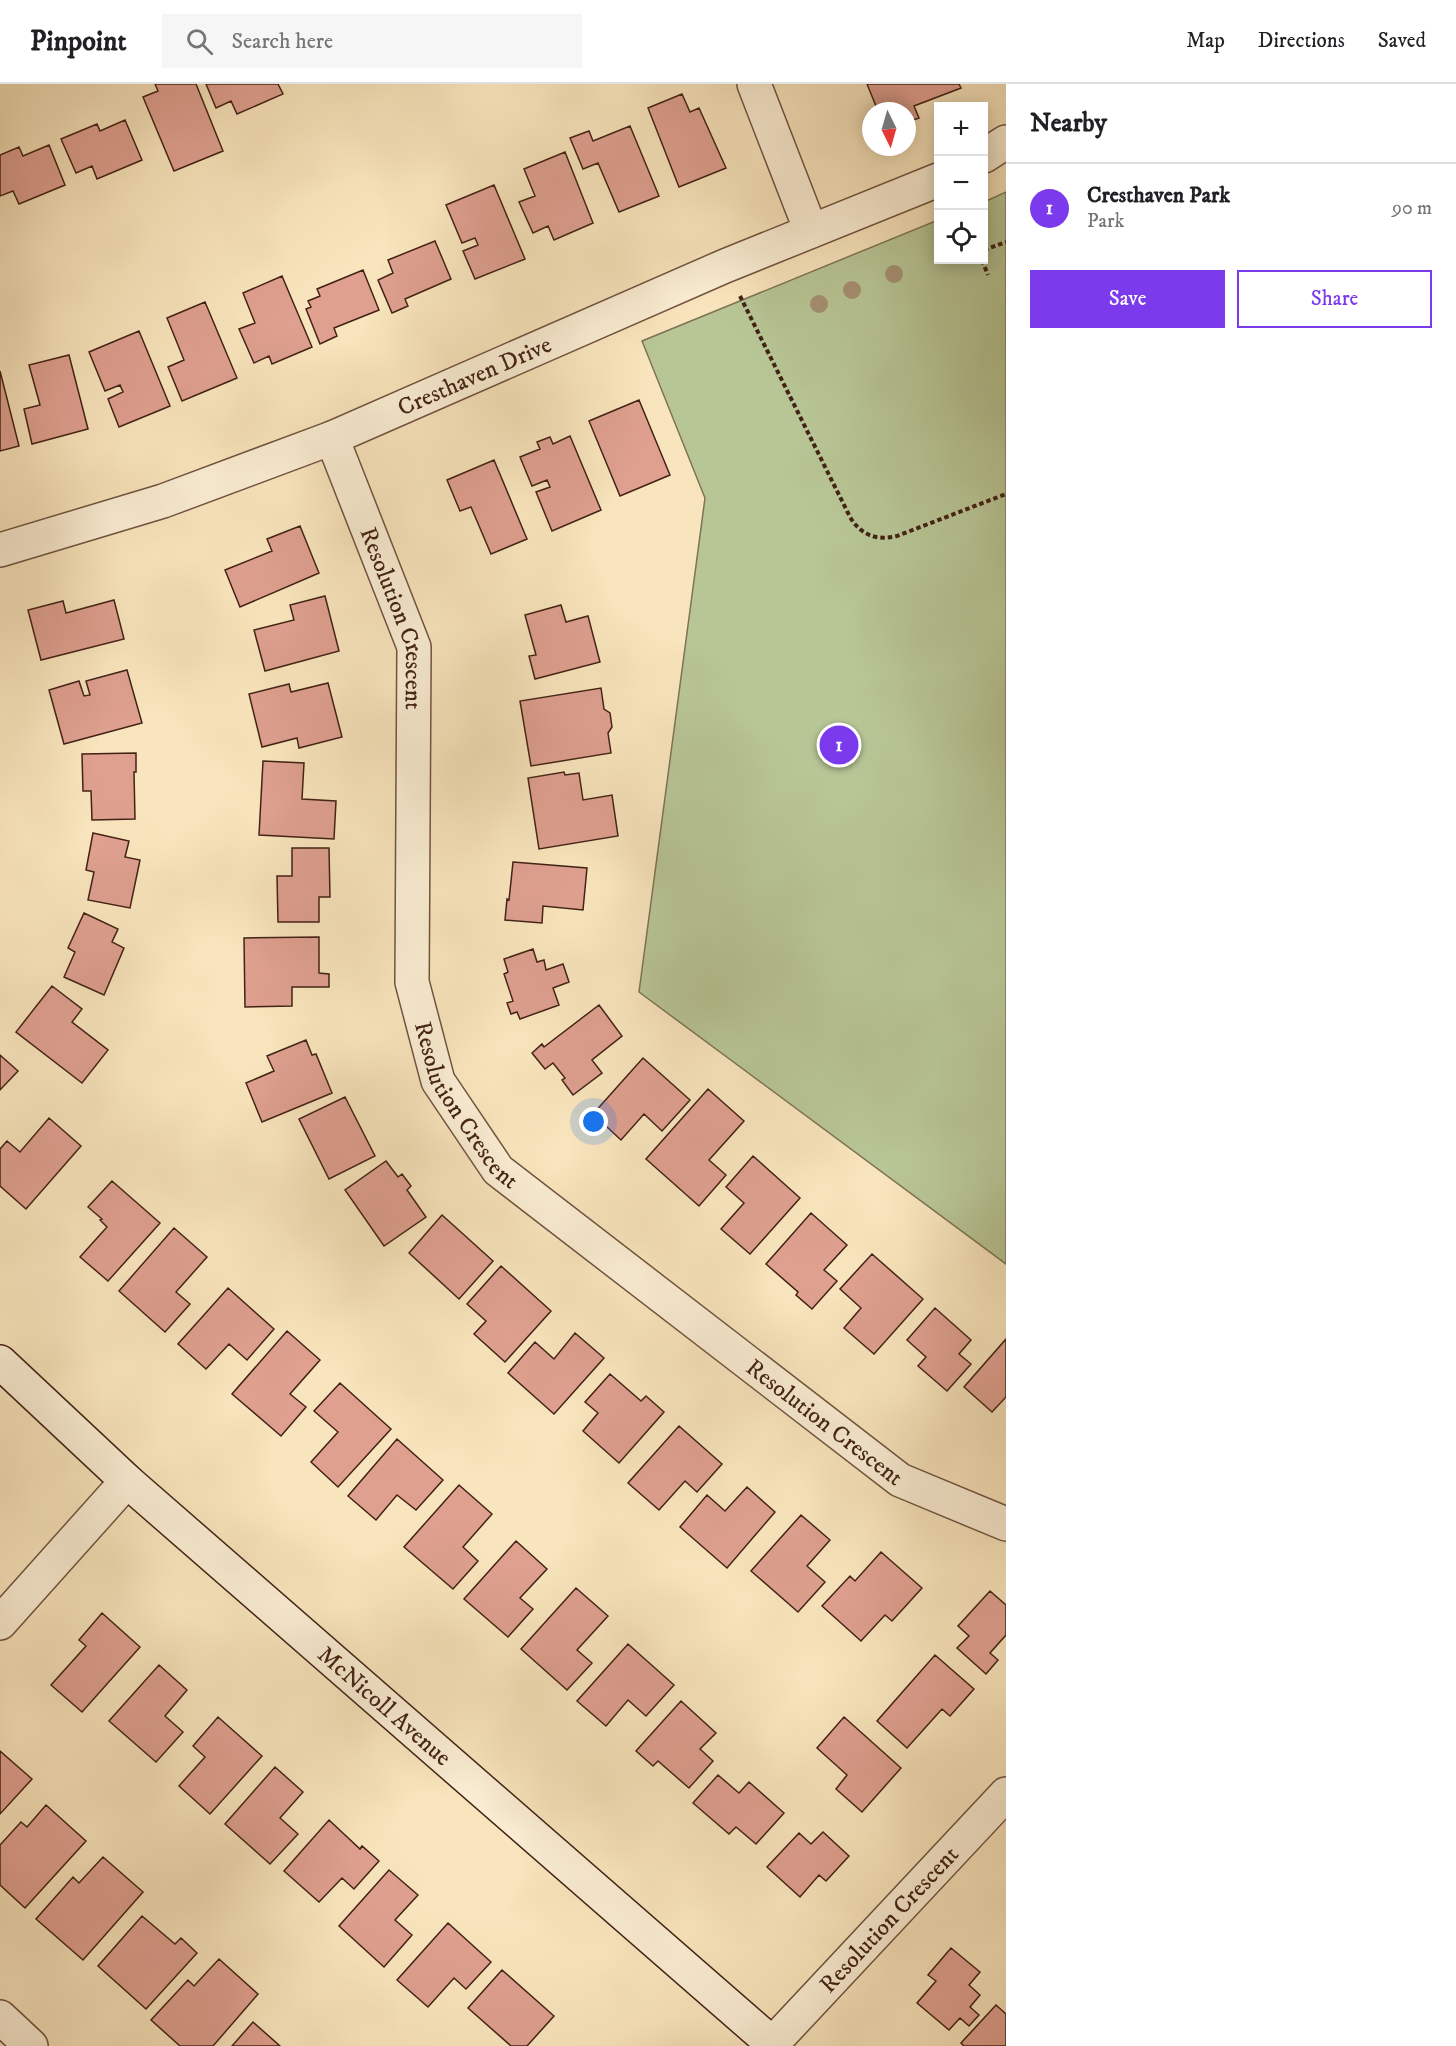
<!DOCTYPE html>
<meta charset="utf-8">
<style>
:root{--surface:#fff;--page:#f6f6f6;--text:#202124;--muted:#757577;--line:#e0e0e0;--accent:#7c3aed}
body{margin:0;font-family:"IM FELL DW Pica",serif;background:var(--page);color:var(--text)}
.controls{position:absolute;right:18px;top:18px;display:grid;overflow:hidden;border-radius:0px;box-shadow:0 3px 15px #0003}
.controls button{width:54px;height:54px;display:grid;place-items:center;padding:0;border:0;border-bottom:2px solid var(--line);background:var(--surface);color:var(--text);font:30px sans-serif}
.compass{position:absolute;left:862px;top:18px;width:54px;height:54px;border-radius:50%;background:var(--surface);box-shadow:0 3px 15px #0003;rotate:175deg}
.you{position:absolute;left:594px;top:1038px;width:21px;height:21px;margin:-15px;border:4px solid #fff;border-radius:50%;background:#1a73e8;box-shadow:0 0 0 9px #1a73e833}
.badge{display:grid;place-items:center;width:39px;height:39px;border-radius:50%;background:var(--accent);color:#fff;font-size:20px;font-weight:700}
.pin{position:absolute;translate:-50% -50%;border:3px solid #fff;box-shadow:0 2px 6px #0006}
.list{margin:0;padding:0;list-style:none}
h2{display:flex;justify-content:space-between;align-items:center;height:78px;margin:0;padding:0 24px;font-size:26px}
h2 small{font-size:20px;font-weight:400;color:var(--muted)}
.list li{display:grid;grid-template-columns:39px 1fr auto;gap:18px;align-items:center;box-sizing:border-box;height:90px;padding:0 24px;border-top:2px solid var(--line)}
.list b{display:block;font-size:22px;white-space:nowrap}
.list p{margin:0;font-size:20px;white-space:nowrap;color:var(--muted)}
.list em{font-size:20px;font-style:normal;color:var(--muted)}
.actions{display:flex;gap:12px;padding:18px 24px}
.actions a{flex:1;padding:14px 0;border:2px solid var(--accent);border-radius:0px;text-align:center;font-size:21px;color:var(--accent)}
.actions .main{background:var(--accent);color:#fff}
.icon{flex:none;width:33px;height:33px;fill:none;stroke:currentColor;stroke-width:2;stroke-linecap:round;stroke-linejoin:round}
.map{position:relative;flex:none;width:1006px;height:1962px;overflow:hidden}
header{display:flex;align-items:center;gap:36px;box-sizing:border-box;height:84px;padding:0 30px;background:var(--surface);border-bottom:2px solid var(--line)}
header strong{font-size:28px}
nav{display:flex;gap:33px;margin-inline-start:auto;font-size:21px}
.search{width:420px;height:54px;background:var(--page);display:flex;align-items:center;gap:15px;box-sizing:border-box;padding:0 21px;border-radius:0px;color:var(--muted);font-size:22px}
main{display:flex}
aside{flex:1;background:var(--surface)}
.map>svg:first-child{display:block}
.green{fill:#b8c696;stroke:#7d7456;stroke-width:1.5}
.building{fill:#dfa090;stroke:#422215;stroke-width:1.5}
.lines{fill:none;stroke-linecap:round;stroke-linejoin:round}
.street-casing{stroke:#70533f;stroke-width:36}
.secondary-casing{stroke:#422215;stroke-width:36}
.path{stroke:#422215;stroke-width:4;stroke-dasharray:4.5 3;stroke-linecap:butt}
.street{stroke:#fbeed4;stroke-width:33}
.secondary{stroke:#fbeed4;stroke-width:33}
.tree{fill:#a59072}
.labels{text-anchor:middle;stroke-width:4.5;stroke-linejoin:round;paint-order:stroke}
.street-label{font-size:24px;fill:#422215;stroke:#fbeed4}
</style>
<header>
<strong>Pinpoint</strong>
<div class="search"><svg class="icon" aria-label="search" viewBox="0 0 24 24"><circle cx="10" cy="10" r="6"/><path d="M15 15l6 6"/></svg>Search here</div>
<nav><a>Map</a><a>Directions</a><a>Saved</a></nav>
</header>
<main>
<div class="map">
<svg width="1006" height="1962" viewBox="0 0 1006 1962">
<rect width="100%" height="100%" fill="#f9e5bd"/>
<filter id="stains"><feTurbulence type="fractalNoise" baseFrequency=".00333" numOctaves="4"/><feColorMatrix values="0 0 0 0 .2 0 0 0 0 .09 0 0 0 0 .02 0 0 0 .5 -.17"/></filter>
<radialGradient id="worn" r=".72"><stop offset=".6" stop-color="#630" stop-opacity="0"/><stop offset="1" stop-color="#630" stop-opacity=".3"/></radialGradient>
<path class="green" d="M1006,108V1180L639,908L705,414L642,257L938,136V176H984V118Z"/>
<path class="building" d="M155,0H196L223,67L174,87L143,13L158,7Z
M206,0H278L283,10L237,30L231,17L216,24Z
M867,0H959L961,4L914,22L919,34L907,38V27H878Z
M682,10L690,28L699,24L726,84L679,103L648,24Z
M125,36L142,76L97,95L92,82L76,89L61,55L97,40L100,47Z
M630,42L659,112L619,128L598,79L583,85L570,54L589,47L593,57Z
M49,61L65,101L19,120L13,107L0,112V71L19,63L23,72Z
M565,68L593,139L554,156L548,142L533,149L519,118L535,112L524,85Z
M494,101L525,175L475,195L463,167L478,161L475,154L462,159L446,121Z
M435,157L451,195L405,215L408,222L392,229L378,196L393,189L388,176Z
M363,186L379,226L334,244L337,252L320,260L306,225L311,223L308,217L320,212L317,205Z
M282,192L312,263L272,280L269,272L254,279L239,245L255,239L243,209Z
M205,218L237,294L182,317L168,283L184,276L167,234Z
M139,247L170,322L119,343L108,315L123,308L120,301L105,307L89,268Z
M69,271L88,345L32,360L24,325L40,321L29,281Z
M0,287L19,362L0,367Z
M639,316L670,391L620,412L589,337Z
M570,352L601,426L552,447L536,408L550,403L547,396L532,402L520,373L540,365L537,358L550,353L553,360Z
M494,376L527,455L491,470L471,423L460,427L447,396Z
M300,442L319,489L240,523L225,486L272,467L267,455Z
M325,512L339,567L265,587L254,546L294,536L290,521Z
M114,516L124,555L41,576L28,526L63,517L66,529Z
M561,521L566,538L588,532L600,578L535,595L529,572L536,571L525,531Z
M127,586L142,639L64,660L49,606L79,597L84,612L90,611L86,597Z
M328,599L342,653L299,664L297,654L262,663L249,610L289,600L291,608Z
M601,604L604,625L610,629L612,643L608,649L611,669L531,682L520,617Z
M136,669V688H134L135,735L92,736L91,707H83L82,670Z
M263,677L304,679L302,715L336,717L334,755L259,751Z
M564,688L565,691L579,689L583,716L612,711L618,752L539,765L528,694Z
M93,749L129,757L125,773L140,776L130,824L88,816L94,788L86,786Z
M292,764H329L330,813H319V838H278L277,792H292Z
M513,778L587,784L583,826L543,822L542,839L505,836L507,815L509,816Z
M84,829L118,845L112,858L124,864L104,911L64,893L75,868L68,864Z
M319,853V889L329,890V903H292V922L245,923L244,854Z
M533,865L537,878L544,876L546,886L563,880L569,898L553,904L559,921L520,935L517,928L511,930L507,919L513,917L504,890L508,888L504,875Z
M52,902L82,925L72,938L108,966L82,999L16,948Z
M599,921L622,952L592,976L602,989L573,1011L562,996L565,994L553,979L545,985L532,969L542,960L544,963Z
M306,956L312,971L316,970L332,1009L262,1038L246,999L274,987L267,972Z
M0,971L18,987L0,1006Z
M643,974L690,1016L662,1047L644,1030L621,1056L593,1030Z
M708,1005L744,1037L709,1076L726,1091L699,1122L646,1075Z
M345,1013L375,1072L329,1095L299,1035Z
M49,1034L81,1062L26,1125L0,1102V1065L7,1057L20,1068Z
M753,1072L800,1114L750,1170L721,1145L744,1119L726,1103Z
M386,1077L398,1093L402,1090L411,1102L407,1106L426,1133L384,1162L345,1106Z
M112,1097L160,1139L108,1197L80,1173L107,1143L100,1136L102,1135L88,1123Z
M811,1129L847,1161L824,1186L837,1197L812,1225L796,1211L798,1208L766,1180Z
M442,1131L493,1177L459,1215L409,1169Z
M174,1144L207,1173L176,1208L190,1220L165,1248L119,1207Z
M872,1170L923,1215L874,1270L844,1244L861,1224L840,1205Z
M501,1182L551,1227L505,1278L474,1250L486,1237L467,1220Z
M228,1204L274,1245L247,1276L229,1260L206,1285L178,1260Z
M935,1224L971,1256L959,1270L971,1280L947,1307L918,1282L926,1273L907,1256Z
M287,1247L320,1276L290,1310L306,1323L281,1352L232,1310Z
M575,1249L604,1274L554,1330L508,1289L535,1258L554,1275Z
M1006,1255V1313L992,1328L964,1303Z
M610,1290L641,1317L646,1312L664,1328L619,1379L583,1347L598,1329L585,1318Z
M340,1299L391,1345L338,1403L311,1378L338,1348L314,1327Z
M679,1342L722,1380L697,1408L685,1397L659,1426L628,1399Z
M397,1355L443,1396L416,1426L397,1411L376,1436L348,1412Z
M459,1401L492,1430L463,1463L478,1477L453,1505L404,1463Z
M747,1403L775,1428L727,1484L680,1443L707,1411L725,1427Z
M801,1431L830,1456L807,1482L825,1498L798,1528L751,1487Z
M516,1457L547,1485L520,1514L533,1525L508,1553L464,1515Z
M881,1468L922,1504L892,1537L885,1531L861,1557L822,1522L850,1492L855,1497Z
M576,1504L608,1532L577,1566L592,1579L567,1606L521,1565Z
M990,1507L1006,1521V1551L990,1569L998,1576L986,1590L957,1564L969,1552L958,1542Z
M102,1529L140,1563L82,1628L51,1601L86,1562L79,1556Z
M628,1560L674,1601L646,1632L628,1616L606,1642L577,1617Z
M935,1571L974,1605L950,1632L942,1625L907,1664L877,1637Z
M159,1581L187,1606L165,1632L183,1648L156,1678L109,1637Z
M681,1617L716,1649L700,1665L713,1677L689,1704L658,1677L653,1682L636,1667Z
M218,1633L262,1672L210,1730L179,1702L205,1673L193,1662Z
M844,1633L901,1684L862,1728L836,1705L847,1691L817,1664Z
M0,1667L32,1695L0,1730Z
M275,1683L303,1708L280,1734L298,1750L270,1780L225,1740Z
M718,1691L739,1709L749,1698L784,1729L756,1760L736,1743L729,1750L693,1719Z
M46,1721L86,1757L25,1824L0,1801V1761L21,1738L27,1743Z
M329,1736L360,1765L362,1762L379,1777L354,1805L342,1794L319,1818L284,1787Z
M823,1748L849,1772L826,1797L819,1791L800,1813L767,1783L799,1749L811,1760Z
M103,1773L143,1808L83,1876L36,1835L73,1793L79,1799Z
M389,1786L418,1811L395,1836L412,1851L384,1883L339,1842Z
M142,1832L175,1860L181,1854L197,1869L146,1925L98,1882Z
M448,1839L491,1878L466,1905L454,1894L428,1923L397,1896Z
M951,1864L980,1888L969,1901L980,1911L970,1923L979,1931L969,1942L960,1934L949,1946L917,1919L936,1897L928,1891Z
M219,1875L258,1910L213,1962H180L151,1936L188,1896L194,1902Z
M502,1886L554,1932L527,1962H511L468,1924Z
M996,1921L1006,1930V1962H964L961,1959Z
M253,1938L280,1962H232Z"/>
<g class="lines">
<g class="street-casing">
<g id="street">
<path d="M754,0L811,147"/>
<path d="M984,72L1006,58"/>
<path id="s1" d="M332,354L414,563L412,898L438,997L498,1086L900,1396L1006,1440"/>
<path id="s2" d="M0,466L163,417L332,354L725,182L938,96"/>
<path d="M0,1539L127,1397"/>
<path d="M0,1933L31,1962"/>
<path id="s3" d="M772,1960L1006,1710"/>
</g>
</g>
<g class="secondary-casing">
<g id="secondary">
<path id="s4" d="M0,1278L127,1397L775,1962"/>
</g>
</g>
<path class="path" d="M984,166L1006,158
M982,176L988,191
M740,212L850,433C861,451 876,457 897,452L1006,410"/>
<use href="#street" class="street"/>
<use href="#secondary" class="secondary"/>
</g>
<g class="tree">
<circle cx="894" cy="190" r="9"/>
<circle cx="852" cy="206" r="9"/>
<circle cx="819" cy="220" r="9"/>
</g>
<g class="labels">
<g class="street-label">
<text dy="8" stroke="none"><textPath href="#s2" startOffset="506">Cresthaven Drive</textPath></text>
<text dy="8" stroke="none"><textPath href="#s1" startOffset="192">Resolution Crescent</textPath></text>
<text dy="8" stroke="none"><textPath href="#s1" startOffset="696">Resolution Crescent</textPath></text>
<text dy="8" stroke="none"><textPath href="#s1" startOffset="1182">Resolution Crescent</textPath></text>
<text dy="8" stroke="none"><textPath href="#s4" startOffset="516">McNicoll Avenue</textPath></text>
<text dy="8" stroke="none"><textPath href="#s3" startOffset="171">Resolution Crescent</textPath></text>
</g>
</g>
<rect width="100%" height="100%" filter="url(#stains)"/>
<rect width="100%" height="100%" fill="url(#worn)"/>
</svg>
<div class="controls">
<button>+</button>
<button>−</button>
<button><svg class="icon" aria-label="locate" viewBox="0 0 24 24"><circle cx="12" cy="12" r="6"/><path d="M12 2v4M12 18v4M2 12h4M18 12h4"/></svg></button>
</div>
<svg class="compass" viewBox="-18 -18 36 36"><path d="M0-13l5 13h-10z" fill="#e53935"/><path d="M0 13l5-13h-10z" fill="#757577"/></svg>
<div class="you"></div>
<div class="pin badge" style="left:839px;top:661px">1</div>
</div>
<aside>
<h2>Nearby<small></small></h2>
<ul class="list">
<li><span class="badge">1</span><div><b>Cresthaven Park</b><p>Park</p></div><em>90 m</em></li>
</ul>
<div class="actions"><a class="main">Save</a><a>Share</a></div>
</aside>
</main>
